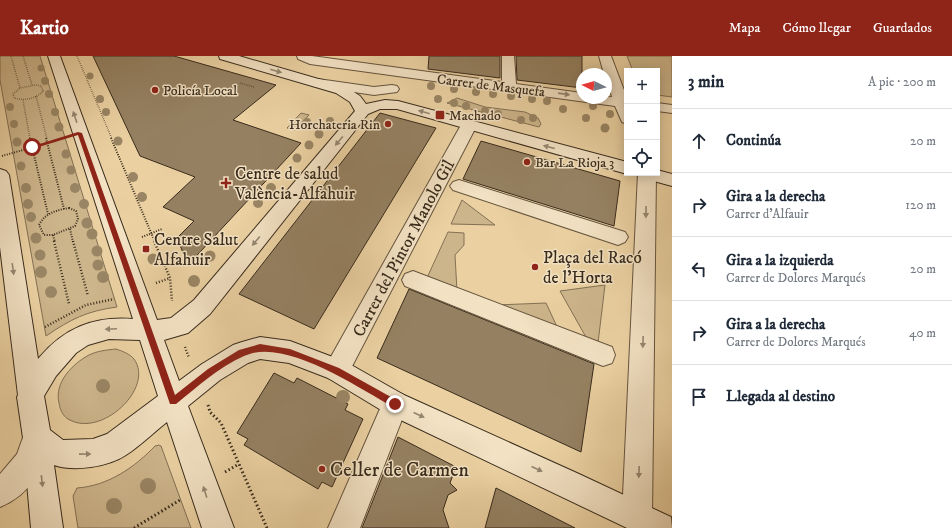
<!DOCTYPE html>
<html lang="es">
<meta charset="utf-8">
<style>
:root{--surface:#fff;--page:#f6f6f7;--text:#1f2937;--muted:#747a83;--line:#e0e1e3;--accent:#8f2418}
body{margin:0;font-family:"IM FELL DW Pica",serif;background:var(--page);color:var(--text)}
.controls{position:absolute;right:12px;top:12px;display:grid;overflow:hidden;border-radius:0px;box-shadow:0 2px 10px #0003}
.controls button{width:36px;height:36px;display:grid;place-items:center;padding:0;border:0;border-bottom:1px solid var(--line);background:var(--surface);color:var(--text);font:20px sans-serif}
.compass{position:absolute;left:576px;top:12px;width:36px;height:36px;border-radius:50%;background:var(--surface);box-shadow:0 2px 10px #0003;rotate:276deg}
.stop{position:absolute;width:12px;height:12px;margin:-9px;border:3px solid #8f2418;border-radius:50%;background:#fff}
.stop.end{background:#8f2418;border-color:#fff;box-shadow:0 1px 4px #0008}
.list{margin:0;padding:0;list-style:none}
h2{display:flex;justify-content:space-between;align-items:center;height:52px;margin:0;padding:0 16px;font-size:17px}
h2 small{font-size:13px;font-weight:400;color:var(--muted)}
.list li{display:grid;grid-template-columns:26px 1fr auto;gap:12px;align-items:center;box-sizing:border-box;height:64px;padding:0 16px;border-top:1px solid var(--line)}
.list b{display:block;font-size:15px;white-space:nowrap}
.list p{margin:0;font-size:13px;white-space:nowrap;color:var(--muted)}
.list em{font-size:13px;font-style:normal;color:var(--muted)}
.icon{flex:none;width:22px;height:22px;fill:none;stroke:currentColor;stroke-width:2;stroke-linecap:round;stroke-linejoin:round}
.map{position:relative;flex:none;width:672px;height:472px;overflow:hidden}
header{display:flex;align-items:center;gap:24px;box-sizing:border-box;height:56px;padding:0 20px;background:var(--accent);color:#fff}
header strong{font-size:19px}
nav{display:flex;gap:22px;margin-inline-start:auto;font-size:14px}
main{display:flex}
aside{flex:1;background:var(--surface)}
.map>svg:first-child{display:block}
.green{fill:#cdb58b;stroke:#827054}
.building{fill:#958162;stroke:#382b1c}
.lines{fill:none;stroke-linecap:round;stroke-linejoin:round}
.street-casing{stroke:#65543e;stroke-width:2}
.secondary-casing{stroke:#382b1c;stroke-width:2}
.path-far3{stroke:#382b1c;stroke-width:1.5;stroke-dasharray:0.5 1.5;stroke-linecap:butt}
.path-far2{stroke:#382b1c;stroke-width:2;stroke-dasharray:1 1.5;stroke-linecap:butt}
.path-far1{stroke:#382b1c;stroke-width:2.5;stroke-dasharray:1 2;stroke-linecap:butt}
.path{stroke:#382b1c;stroke-width:3;stroke-dasharray:1.5 2.5;stroke-linecap:butt}
.street{fill:#f2e1c3;fill-rule:evenodd}
.secondary{fill:#f2e1c3;fill-rule:evenodd}
.tree{fill:#998564}
.oneway{fill:#958670}
.route{fill:#8f2418}
.poi-dot{fill:#8f2418;stroke:#f2e1c3;stroke-width:1.5}
.labels{text-anchor:middle;stroke-width:3;stroke-linejoin:round;paint-order:stroke}
.far-street-label{font-size:14px;fill:#382b1c;stroke:#f2e1c3}
.far-poi-label{font-size:14px;fill:#382b1c;stroke:#f2e1c3;text-anchor:start}
.poi-label{font-size:17px;fill:#382b1c;stroke:#f2e1c3;text-anchor:start}
.street-label{font-size:17px;fill:#382b1c;stroke:#f2e1c3}
.near-poi-label{font-size:20px;fill:#382b1c;stroke:#f2e1c3;text-anchor:start}
</style>
<header>
<strong>Kartio</strong>
<nav><a>Mapa</a><a>Cómo llegar</a><a>Guardados</a></nav>
</header>
<main>
<div class="map">
<svg width="672" height="472" viewBox="0 0 672 472">
<rect width="100%" height="100%" fill="#ebd1a2"/>
<filter id="stains"><feTurbulence type="fractalNoise" baseFrequency=".005" numOctaves="4"/><feColorMatrix values="0 0 0 0 .2 0 0 0 0 .09 0 0 0 0 .02 0 0 0 .5 -.17"/></filter>
<radialGradient id="worn" r=".72"><stop offset=".6" stop-color="#630" stop-opacity="0"/><stop offset="1" stop-color="#630" stop-opacity=".3"/></radialGradient>
<path class="green" d="M0,0H40L117,251C87,255 71,263 46,280L0,24Z
M627,0H672V41L657,39V15H633Z
M457,42L485,51L525,56L538,62L541,68L539,71L447,47Z
M301,57L309,59L295,74L287,72Z
M462,144L495,169L451,168Z
M448,176L464,177V189L455,199L457,235L426,224Z
M605,229L598,287L587,283L560,235Z
M546,247L559,275L496,249Z
M116,293C122,295 130,298 134,303C155,332 101,383 68,363C62,359 60,353 59,347C54,327 72,308 89,299C97,295 106,294 116,293Z
M159,389L161,390L191,472H78L73,440L77,432C108,430 135,411 155,390Z"/>
<path class="building" d="M93,0H174L276,29L233,64L301,87L188,209L177,182L194,165L163,151L195,121L140,100Z
M429,0H500V22L428,13Z
M516,0H582V32L517,24Z
M380,57L436,72L314,273L239,238Z
M481,85L620,125L614,170L463,123Z
M409,233L594,308L581,396L377,302Z
M274,317L294,327L297,322L348,348L345,354L363,363L332,431L322,426L318,433L244,389L248,383L237,377Z
M398,381L456,411L450,427L457,434L448,439L443,454L449,472H362Z
M496,432L575,472H485Z"/>
<g class="lines">
<g class="street-casing">
<path id="street" d="M297,0H312L502,26V0H514L516,28L582,37V42L612,41L606,18H604L599,0H611L627,42V68L622,66L615,50L310,8L298,3Z
M318,23L374,31L392,29L397,30L399,33L397,36L374,39L313,30L311,27L313,24Z
M657,47L672,49V57L657,55Z
M469,64L475,66L477,69L346,322L337,326L328,322L325,314L328,306L461,69L463,66Z
M638,117H656L652,461L648,472H627L622,461Z
M459,124L625,176L628,181L625,186L618,189L453,134L450,130L453,126Z
M413,215L612,291L615,299L612,307L603,310L405,230L402,224L405,218Z
M395,335L404,339L408,348L360,472H328L386,339Z
M36,369L46,373L50,383C41,414 32,438 0,451V418L17,398L26,373Z"/>
</g>
<g class="secondary-casing">
<path id="secondary" d="M48,0H60L157,264L171,262L194,244L355,55L350,46L336,37L220,3L219,0H239L346,31L360,40L366,48L385,44L398,45L627,106V117H629L627,118L397,53H380L368,58L210,258L188,277L164,284L179,325L202,308L233,289L242,286L260,281L290,285L346,306L404,339L579,418L671,461L672,472H627L386,357L328,322L289,307L260,303L248,307L220,324L188,350L234,472H202L167,366C153,377 140,390 126,399C108,411 74,416 54,409L63,472H31L23,382L17,341L18,339L0,191V113L6,115L9,119L38,303C64,272 93,260 133,263ZM109,283L140,284L158,340L107,378L93,383L63,384L50,374L44,340L56,320L76,297L88,289Z
M657,114L672,118V130L639,121L636,117H657Z"/>
</g>
<path class="path-far3" d="M11,0L20,32
M23,0L32,29
M77,0L112,83
M240,27L254,31
M36,29L41,30L43,35C36,43 24,45 14,42L13,38L20,32Z
M36,40L47,83
M23,44L30,83"/>
<path class="path-far2" d="M30,82L48,158
M46,82L64,153
M111,82L155,186
M2,100L61,83
M69,152L76,155L78,163L75,170L53,179H44L39,169C45,157 57,154 69,152Z
M70,173L73,186
M53,179L55,186
M142,181L162,173"/>
<path class="path-far1" d="M54,185L69,248
M73,185L88,240
M154,185L170,222L172,245
M156,227L170,222
M45,271L86,249L114,243
M185,291L189,302"/>
<path class="path" d="M208,349L210,356L221,367L267,472
M225,416L239,408
M134,472L180,444"/>
<use href="#street" class="street"/>
<use href="#secondary" class="secondary"/>
</g>
<g class="tree">
<circle cx="41" cy="12" r="3.5"/>
<circle cx="90" cy="20" r="3.5"/>
<circle cx="45" cy="25" r="4"/>
<circle cx="431" cy="30" r="4"/>
<circle cx="454" cy="33" r="4"/>
<circle cx="476" cy="36" r="4"/>
<circle cx="49" cy="38" r="4"/>
<circle cx="493" cy="38" r="4"/>
<circle cx="511" cy="40" r="4"/>
<circle cx="100" cy="43" r="4"/>
<circle cx="438" cy="43" r="4"/>
<circle cx="532" cy="43" r="4"/>
<circle cx="547" cy="45" r="4"/>
<circle cx="454" cy="47" r="4"/>
<circle cx="466" cy="50" r="4"/>
<circle cx="593" cy="50" r="4"/>
<circle cx="10" cy="51" r="4"/>
<circle cx="563" cy="53" r="4"/>
<circle cx="485" cy="55" r="4"/>
<circle cx="55" cy="56" r="4"/>
<circle cx="106" cy="56" r="4"/>
<circle cx="498" cy="58" r="4"/>
<circle cx="610" cy="58" r="4"/>
<circle cx="533" cy="62" r="4"/>
<circle cx="586" cy="62" r="4"/>
<circle cx="521" cy="64" r="4"/>
<circle cx="330" cy="65" r="4"/>
<circle cx="307" cy="66" r="4"/>
<circle cx="14" cy="68" r="4"/>
<circle cx="59" cy="71" r="4.5"/>
<circle cx="605" cy="72" r="4.5"/>
<circle cx="319" cy="78" r="4.5"/>
<circle cx="118" cy="85" r="4.5"/>
<circle cx="17" cy="86" r="4.5"/>
<circle cx="309" cy="89" r="4.5"/>
<circle cx="66" cy="98" r="4.5"/>
<circle cx="297" cy="102" r="4.5"/>
<circle cx="21" cy="110" r="4.5"/>
<circle cx="71" cy="114" r="4.5"/>
<circle cx="133" cy="121" r="5"/>
<circle cx="26" cy="132" r="5"/>
<circle cx="75" cy="132" r="5"/>
<circle cx="271" cy="132" r="5"/>
<circle cx="142" cy="141" r="5"/>
<circle cx="258" cy="147" r="5"/>
<circle cx="28" cy="148" r="5"/>
<circle cx="84" cy="148" r="5"/>
<circle cx="31" cy="161" r="5"/>
<circle cx="87" cy="167" r="5.5"/>
<circle cx="92" cy="178" r="5.5"/>
<circle cx="36" cy="182" r="5.5"/>
<circle cx="97" cy="195" r="5.5"/>
<circle cx="40" cy="199" r="5.5"/>
<circle cx="210" cy="200" r="5.5"/>
<circle cx="153" cy="203" r="5.5"/>
<circle cx="98" cy="209" r="5.5"/>
<circle cx="41" cy="216" r="6"/>
<circle cx="103" cy="221" r="6"/>
<circle cx="194" cy="225" r="6"/>
<circle cx="51" cy="236" r="6"/>
<circle cx="103" cy="330" r="7"/>
<circle cx="343" cy="341" r="7"/>
<circle cx="148" cy="430" r="8"/>
<circle cx="114" cy="450" r="8"/>
</g>
<defs><path id="oneway-solid" d="M-6-.8H1V-3.2L6.5 0L1 3.2V.8H-6Z"/></defs>
<g class="oneway">
<use href="#oneway-solid" transform="translate(276 15) rotate(16)"/>
<use href="#oneway-solid" transform="translate(564 38) rotate(8)"/>
<use href="#oneway-solid" transform="translate(424 56) rotate(-164)"/>
<use href="#oneway-solid" transform="translate(75 61) rotate(-109)"/>
<use href="#oneway-solid" transform="translate(339 85) rotate(130)"/>
<use href="#oneway-solid" transform="translate(549 91) rotate(-165)"/>
<use href="#oneway-solid" transform="translate(646 156) rotate(91)"/>
<use href="#oneway-solid" transform="translate(256 185) rotate(130)"/>
<use href="#oneway-solid" transform="translate(13 213) rotate(82)"/>
<use href="#oneway-solid" transform="translate(111 273) rotate(178)"/>
<use href="#oneway-solid" transform="translate(643 286) rotate(92)"/>
<use href="#oneway-solid" transform="translate(419 359) rotate(25)"/>
<use href="#oneway-solid" transform="translate(85 398) rotate(-1)"/>
<use href="#oneway-solid" transform="translate(537 413) rotate(25)"/>
<use href="#oneway-solid" transform="translate(639 416) rotate(92)"/>
<use href="#oneway-solid" transform="translate(42 425) rotate(83)"/>
<use href="#oneway-solid" transform="translate(205 436) rotate(-108)"/>
</g>
<path class="route" d="M78,76L82,77L175,339L208,313L239,294L260,288L290,293L339,312L398,345V351H393C357,331 284,281 244,300C219,311 197,331 176,348H170L78,79L32,93L30,91Z"/>
<g class="poi-dot">
<circle cx="155" cy="34" r="4"/>
<rect x="435" y="54" width="10" height="10" rx="2"/>
<circle cx="388" cy="68" r="4"/>
<circle cx="527" cy="106" r="4"/>
<path d="M224 121h4v4h4v4h-4v4h-4v-4h-4v-4h4z"/>
<rect x="142" y="189" width="8" height="8" rx="2"/>
<circle cx="535" cy="211" r="4"/>
<circle cx="322" cy="413" r="4"/>
</g>
<g class="labels">
<g class="far-street-label">
<text transform="translate(491 29) rotate(7)" y="5">Carrer de Masquefa</text>
</g>
<g class="far-poi-label">
<text x="163" y="39">Policía Local</text>
<text x="449" y="64">Machado</text>
<text x="380" y="73" text-anchor="end">Horchateria Rin</text>
<text x="535" y="111">Bar La Rioja 3</text>
</g>
<g class="poi-label">
<text x="235" y="123">Centre de salud<tspan x="235" dy="20">València-Alfahuir</tspan></text>
<text x="154" y="189">Centre Salut<tspan x="154" dy="20">Alfahuir</tspan></text>
<text x="543" y="207">Plaça del Racó<tspan x="543" dy="20">de l'Horta</tspan></text>
</g>
<g class="street-label">
<text transform="translate(403 192) rotate(-62)" y="6">Carrer del Pintor Manolo Gil</text>
</g>
<g class="near-poi-label">
<text x="330" y="420">Celler de Carmen</text>
</g>
</g>
<rect width="100%" height="100%" filter="url(#stains)"/>
<rect width="100%" height="100%" fill="url(#worn)"/>
</svg>
<div class="controls">
<button>+</button>
<button>−</button>
<button><svg class="icon" aria-label="locate" viewBox="0 0 24 24"><circle cx="12" cy="12" r="6"/><path d="M12 2v4M12 18v4M2 12h4M18 12h4"/></svg></button>
</div>
<svg class="compass" viewBox="-18 -18 36 36"><path d="M0-13l5 13h-10z" fill="#e53935"/><path d="M0 13l5-13h-10z" fill="#747a83"/></svg>
<div class="stop" style="left:32px;top:91px"></div>
<div class="stop end" style="left:395px;top:348px"></div>
</div>
<aside>
<h2>3 min<small>A pie · 200 m</small></h2>
<ul class="list">
<li><svg class="icon" aria-label="ahead" viewBox="0 0 24 24"><path d="M12 20V5M6 11l6-6 6 6"/></svg><div><b>Continúa</b></div><em>20 m</em></li>
<li><svg class="icon" aria-label="right" viewBox="0 0 24 24"><path d="M7 20v-9h11M14 6l5 5-5 5"/></svg><div><b>Gira a la derecha</b><p>Carrer d'Alfauir</p></div><em>120 m</em></li>
<li><svg class="icon" aria-label="left" viewBox="0 0 24 24"><path d="M17 20v-9H6M10 6l-5 5 5 5"/></svg><div><b>Gira a la izquierda</b><p>Carrer de Dolores Marqués</p></div><em>20 m</em></li>
<li><svg class="icon" aria-label="right" viewBox="0 0 24 24"><path d="M7 20v-9h11M14 6l5 5-5 5"/></svg><div><b>Gira a la derecha</b><p>Carrer de Dolores Marqués</p></div><em>40 m</em></li>
<li><svg class="icon" aria-label="arrive" viewBox="0 0 24 24"><path d="M6 21V4h12l-3 4 3 4H6"/></svg><div><b>Llegada al destino</b></div></li>
</ul>
</aside>
</main>
